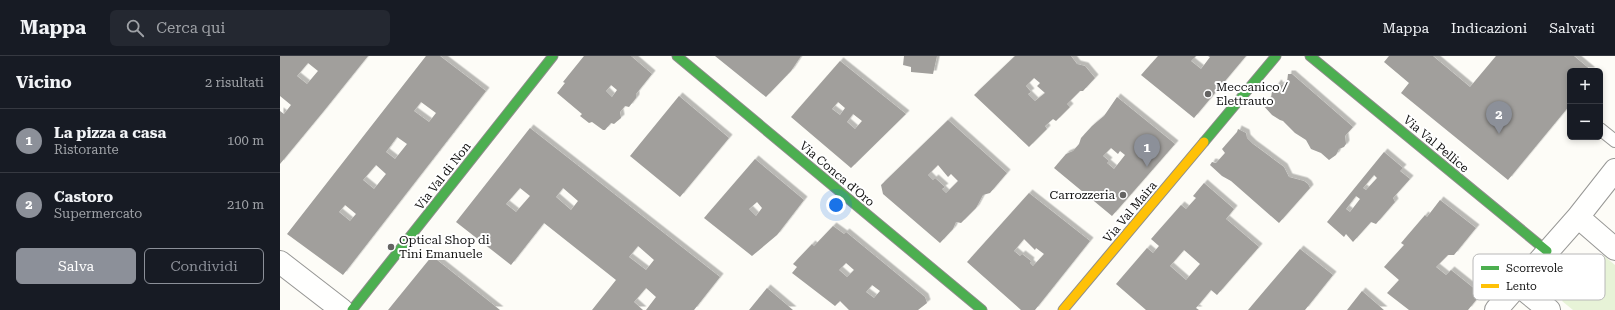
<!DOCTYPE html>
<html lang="it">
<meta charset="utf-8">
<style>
:root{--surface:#171b24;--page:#242831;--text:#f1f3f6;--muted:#9ea1a6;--line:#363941;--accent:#8c9099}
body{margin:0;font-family:"Roboto Serif",serif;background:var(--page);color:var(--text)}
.controls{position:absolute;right:12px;top:12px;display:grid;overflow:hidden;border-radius:6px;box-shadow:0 2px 6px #0003}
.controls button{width:36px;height:36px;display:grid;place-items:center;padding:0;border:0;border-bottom:1px solid var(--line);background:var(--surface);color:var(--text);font:20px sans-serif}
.you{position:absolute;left:556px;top:149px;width:14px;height:14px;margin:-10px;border:3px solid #fff;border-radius:50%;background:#1a73e8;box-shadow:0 0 0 6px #1a73e833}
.badge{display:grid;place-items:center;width:26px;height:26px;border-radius:50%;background:var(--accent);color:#fff;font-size:13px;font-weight:700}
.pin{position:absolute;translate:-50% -33px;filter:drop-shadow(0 1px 2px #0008)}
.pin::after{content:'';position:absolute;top:21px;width:14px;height:12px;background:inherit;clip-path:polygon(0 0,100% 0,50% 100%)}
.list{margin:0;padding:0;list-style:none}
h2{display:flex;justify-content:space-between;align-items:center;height:52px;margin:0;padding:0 16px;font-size:17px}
h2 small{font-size:13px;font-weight:400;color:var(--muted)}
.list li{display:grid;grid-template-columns:26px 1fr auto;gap:12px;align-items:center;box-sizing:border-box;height:64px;padding:0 16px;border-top:1px solid var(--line)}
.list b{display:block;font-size:15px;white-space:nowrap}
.list p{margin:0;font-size:13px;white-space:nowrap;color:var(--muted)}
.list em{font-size:13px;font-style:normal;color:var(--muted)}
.actions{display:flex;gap:8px;padding:12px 16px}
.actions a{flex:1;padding:9px 0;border:1px solid var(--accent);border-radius:6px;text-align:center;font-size:14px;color:var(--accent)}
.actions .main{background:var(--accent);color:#fff}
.icon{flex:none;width:22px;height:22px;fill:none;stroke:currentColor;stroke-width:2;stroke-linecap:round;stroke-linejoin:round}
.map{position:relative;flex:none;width:1335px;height:254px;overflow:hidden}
header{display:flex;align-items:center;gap:24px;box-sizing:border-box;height:56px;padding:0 20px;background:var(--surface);border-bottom:1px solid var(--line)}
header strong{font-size:19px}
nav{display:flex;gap:22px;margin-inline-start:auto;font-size:14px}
.search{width:280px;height:36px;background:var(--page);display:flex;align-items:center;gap:10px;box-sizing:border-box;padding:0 14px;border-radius:6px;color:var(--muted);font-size:15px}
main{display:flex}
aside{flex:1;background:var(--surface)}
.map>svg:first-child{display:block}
.green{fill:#e7f3d7}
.building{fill:#a19f9c;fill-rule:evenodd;filter:url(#shadow)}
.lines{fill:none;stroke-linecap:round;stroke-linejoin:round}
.lane-casing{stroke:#979795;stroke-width:14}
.street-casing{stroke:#979795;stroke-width:24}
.fast-casing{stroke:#8e8d8b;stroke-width:11}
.slow-casing{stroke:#8e8d8b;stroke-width:11}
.lane{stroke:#fffffe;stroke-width:12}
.street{stroke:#fffffe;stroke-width:22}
.fast{stroke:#4caf50;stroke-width:9}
.slow{stroke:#ffc107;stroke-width:9}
.poi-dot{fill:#646362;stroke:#fff;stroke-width:1.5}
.labels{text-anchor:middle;stroke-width:4;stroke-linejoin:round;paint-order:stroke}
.poi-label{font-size:12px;fill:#111;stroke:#fff;text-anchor:start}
.street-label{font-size:12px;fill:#111;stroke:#fff}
.key{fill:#fff;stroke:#b8b8b8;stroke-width:1}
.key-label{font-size:11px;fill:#111}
</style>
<header>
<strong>Mappa</strong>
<div class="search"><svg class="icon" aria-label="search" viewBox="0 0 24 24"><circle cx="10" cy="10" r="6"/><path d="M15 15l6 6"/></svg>Cerca qui</div>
<nav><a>Mappa</a><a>Indicazioni</a><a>Salvati</a></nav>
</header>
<main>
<aside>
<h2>Vicino<small>2 risultati</small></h2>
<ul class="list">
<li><span class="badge">1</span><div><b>La pizza a casa</b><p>Ristorante</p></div><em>100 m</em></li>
<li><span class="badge">2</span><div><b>Castoro</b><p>Supermercato</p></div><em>210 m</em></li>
</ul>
<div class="actions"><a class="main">Salva</a><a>Condividi</a></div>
</aside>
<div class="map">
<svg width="1335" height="254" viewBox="0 0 1335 254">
<defs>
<filter id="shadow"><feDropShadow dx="3.5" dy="-3.5" stdDeviation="0" flood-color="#0004"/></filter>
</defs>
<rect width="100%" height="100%" fill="#fdfcf7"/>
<path class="green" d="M1323,199L1335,209V254H1293L1282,245Z"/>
<path class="building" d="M0,0H88L43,56L0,108V55L4,58L11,49L0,40ZM28,7L38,15L27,28L17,20Z
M146,0H160L206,35L63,219L7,178ZM141,46L156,57L149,66L134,55ZM117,81L127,88L115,103L106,96ZM96,109L106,118L94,133L83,124ZM65,149L76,158L70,165L59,156Z
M304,0H351L372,18L356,38V42L349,51L345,50L340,56L341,62L334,68L331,67L325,74H323L312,66L309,67L300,60L302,58L277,37L285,27L283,26ZM331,29L337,34L332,41L326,35Z
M435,0H521L511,15L486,41Z
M624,0H657L653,18L631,16V11L623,9Z
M735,0H791L797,8L805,10L815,22L803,35H800L787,48L790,51L776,65L773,63L765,70L767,73L749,91L694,39ZM754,22L760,27L757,30L765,37L755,45L748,38L751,36L746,30Z
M878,0H916L911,5L921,13L930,1L928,0H966L914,62L861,19Z
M1109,0H1153L1190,31L1216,0H1294L1312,15H1290V49L1228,124L1121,37L1129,27L1104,6Z
M560,5L626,58L571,112L511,61ZM558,46L565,52L560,59L552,53ZM573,58L582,65L575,73L567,66Z
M1008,18H1012L1073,71L1065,80L1066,88L1064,91L1059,93L1056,99L1049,104L1041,97L1031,93L1026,84L1015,77L1003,65L1000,64L992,59L982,48L991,42L992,35L997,28L998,27L1000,30L1007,26Z
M399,40L449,82L400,141L350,100Z
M837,41L895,88L832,160L774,112L786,98L793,95L799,88L801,82L812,70L824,60ZM831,92L838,98L840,95L845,99L834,113L827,107L829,105L823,100Z
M668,64L727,117L710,137L703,139L696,152L681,167L676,166L673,173L660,187L603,138L601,129ZM658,109L668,121L671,118L678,125L666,137L662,133L665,131L655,122L653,124L648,119Z
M250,72L440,221L414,254H366L376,241L366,232L354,246L363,254H312L336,224L264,167L231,209L176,166ZM240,132L250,140L236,156L226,148ZM283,132L298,145L291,154L276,141ZM358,190L374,204L366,214L349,201Z
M958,73L966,77L967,82L973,88L1004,111L1009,121L1024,125L1028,128L1030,132L999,167L951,125L942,120L930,109L932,106L936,107L945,97L942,93L957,76Z
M1104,96L1123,112L1120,115L1130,123L1113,142L1115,146L1096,168L1091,166L1073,186L1066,178L1064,181L1047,166ZM1094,119L1097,122L1086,134L1083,132ZM1076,140L1080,143L1070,156L1066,153Z
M475,103L524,144L497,179L472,200L424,162ZM477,146L482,152L476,160L469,153Z
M924,127L954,153L946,163L979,191L937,239L931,234L916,252L919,254H866L836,228L867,192L873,197L879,190L871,183L901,149L906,153L916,142L913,140ZM904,194L920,208L906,224L890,210Z
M749,137L810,185L755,254H741L687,206ZM744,183L755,194L756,192L764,198L753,210L750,207L751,205L742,198L740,200L734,195Z
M1160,144L1196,172L1174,199H1168L1156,211L1166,219L1171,214L1201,238L1188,254H1129L1107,237L1119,224L1104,211L1124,189L1121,187L1145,159L1147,161Z
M553,170L564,178L566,176L645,241L647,247L638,254H569L560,245L555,250L512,217L517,211L513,208L532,188L534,190ZM566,207L574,214L567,221L559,214ZM592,229L600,235L594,242L586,236Z
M1020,193L1053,219L1025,254H968Z
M152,200L220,254H108Z
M487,232L513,254H469Z
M1082,235L1104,254H1067Z"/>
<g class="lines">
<g class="lane-casing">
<path id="lane" d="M1320,73L1335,85"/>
</g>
<g class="street-casing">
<path id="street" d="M1298,161L1335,193
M0,206L62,254
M1238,229L1269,254
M1216,254L1298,161L1335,114"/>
</g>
<g class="fast-casing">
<path id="fast" d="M397,0L702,254
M1030,0L1267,195
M924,86L996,0
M72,254L273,0"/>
</g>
<g class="slow-casing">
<path id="slow" d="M783,254L924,86"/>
</g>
<use href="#lane" class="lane"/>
<use href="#street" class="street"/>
<use href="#fast" class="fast"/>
<use href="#slow" class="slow"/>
</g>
<g class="poi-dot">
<circle cx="928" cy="38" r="4"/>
<circle cx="843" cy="139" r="4"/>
<circle cx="111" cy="191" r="4"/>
</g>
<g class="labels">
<g class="poi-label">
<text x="936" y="35">Meccanico /<tspan x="936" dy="14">Elettrauto</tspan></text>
<text x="835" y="143" text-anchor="end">Carrozzeria</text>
<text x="119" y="188">Optical Shop di<tspan x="119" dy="14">Tini Emanuele</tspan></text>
</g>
<g class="street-label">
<text transform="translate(1156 88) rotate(40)" y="4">Via Val Pellice</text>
<text transform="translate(557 118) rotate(40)" y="4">Via Conca d'Oro</text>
<text transform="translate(163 120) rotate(-52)" y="4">Via Val di Non</text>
<text transform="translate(850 156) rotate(-50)" y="4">Via Val Maira</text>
</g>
</g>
<rect x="1193" y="198" width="132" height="46" rx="6" class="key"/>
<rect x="1201" y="210" width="18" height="4" fill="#4caf50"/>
<rect x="1201" y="228" width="18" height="4" fill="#ffc107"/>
<g class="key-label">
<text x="1226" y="216">Scorrevole</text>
<text x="1226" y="234">Lento</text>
</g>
</svg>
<div class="controls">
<button>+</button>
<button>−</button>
</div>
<div class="you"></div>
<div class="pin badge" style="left:867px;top:111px">1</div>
<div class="pin badge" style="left:1219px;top:78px">2</div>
</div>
</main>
